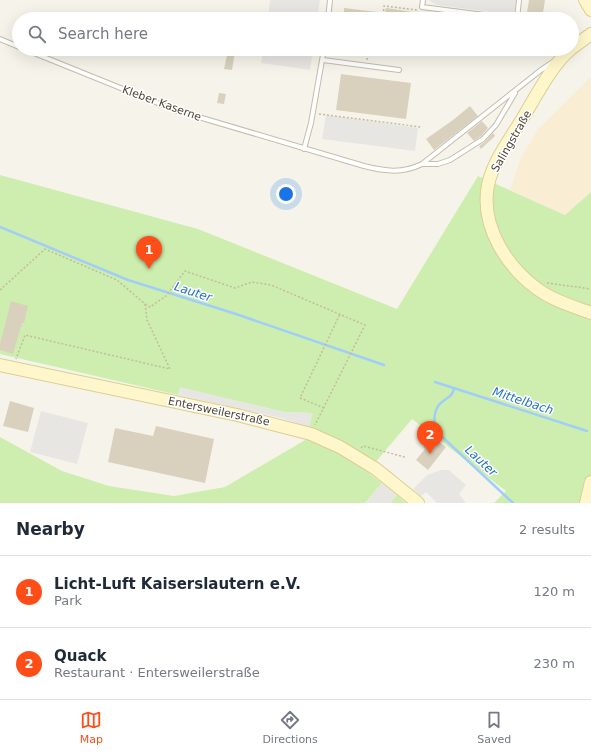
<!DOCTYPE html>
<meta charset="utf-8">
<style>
:root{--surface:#fff;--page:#f6f6f7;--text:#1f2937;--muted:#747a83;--line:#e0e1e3;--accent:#ff4d18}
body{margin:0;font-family:"DejaVu Sans",sans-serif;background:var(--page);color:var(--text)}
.you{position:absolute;left:286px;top:194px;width:14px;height:14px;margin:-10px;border:3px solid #fff;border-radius:50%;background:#1a73e8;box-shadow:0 0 0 6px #1a73e833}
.badge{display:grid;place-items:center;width:26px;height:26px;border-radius:50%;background:var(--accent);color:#fff;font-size:13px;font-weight:700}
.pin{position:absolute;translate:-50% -33px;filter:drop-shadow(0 1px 2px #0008)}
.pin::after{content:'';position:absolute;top:21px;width:14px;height:12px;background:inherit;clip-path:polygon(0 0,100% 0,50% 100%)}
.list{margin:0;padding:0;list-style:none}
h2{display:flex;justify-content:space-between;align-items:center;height:52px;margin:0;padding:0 16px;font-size:17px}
h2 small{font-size:13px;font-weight:400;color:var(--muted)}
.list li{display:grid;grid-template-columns:26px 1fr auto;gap:12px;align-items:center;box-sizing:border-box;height:72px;padding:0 16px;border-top:1px solid var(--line)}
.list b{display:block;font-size:15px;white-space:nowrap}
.list p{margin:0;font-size:13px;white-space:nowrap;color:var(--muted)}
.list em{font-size:13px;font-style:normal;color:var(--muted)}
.icon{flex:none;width:22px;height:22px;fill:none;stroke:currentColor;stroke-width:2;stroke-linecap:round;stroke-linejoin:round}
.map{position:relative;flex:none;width:591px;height:503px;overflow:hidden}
.search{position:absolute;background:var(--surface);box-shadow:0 4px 16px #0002;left:12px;right:12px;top:12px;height:44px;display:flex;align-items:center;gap:10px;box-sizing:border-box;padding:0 14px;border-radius:22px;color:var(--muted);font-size:15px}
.sheet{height:196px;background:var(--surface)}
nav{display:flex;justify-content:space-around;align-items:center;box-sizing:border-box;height:56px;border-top:1px solid var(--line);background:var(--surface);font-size:11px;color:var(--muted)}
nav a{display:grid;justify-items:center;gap:2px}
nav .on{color:var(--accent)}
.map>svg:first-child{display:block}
.commercial{fill:#f9edd4}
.green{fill:#cdeeaf}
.parking{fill:#e8e6e2}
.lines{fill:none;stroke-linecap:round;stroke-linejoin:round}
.stream{stroke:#a1cef8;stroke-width:2.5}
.building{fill:#d9d1be}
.lane-casing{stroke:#c3bdab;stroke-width:6}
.secondary-casing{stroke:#dbce95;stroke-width:14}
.path{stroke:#c7ba9b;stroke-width:1.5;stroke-dasharray:2 2;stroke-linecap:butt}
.lane{stroke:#fff;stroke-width:4}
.secondary{stroke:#fff7cb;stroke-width:12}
.labels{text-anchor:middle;stroke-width:3;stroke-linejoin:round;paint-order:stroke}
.street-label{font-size:11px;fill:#4c4537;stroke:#fff}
.water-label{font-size:12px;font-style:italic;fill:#2373c5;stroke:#fff}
</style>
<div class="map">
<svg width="591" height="503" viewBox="0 0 591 503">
<rect width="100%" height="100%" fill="#f6f4ea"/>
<path class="commercial" d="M591,77V192L565,215L510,190L521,157L539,128Z"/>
<path class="green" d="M0,175L198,229L397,309L478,176L565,215L591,192V503H494L506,491L412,419L374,464L341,443L309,427L312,413L284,412L180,388L178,395L0,354Z
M0,437L62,471L109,486L174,496L225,487L307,439L336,452L362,468L382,483L365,503H0Z
M397,495L406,503H390Z"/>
<path class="parking" d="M270,0H320L317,19H268Z
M428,0H516L514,15L437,5Z
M263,49H313L310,70L261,63Z
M326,115L418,128L415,151L322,139Z
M180,387L284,412L313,413L309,427L281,418L178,395Z
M41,411L88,423L77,464L30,452Z
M441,470H449L466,485L459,494L466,503H437L426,492L421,496L413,489L427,475Z
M382,483L397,495L390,503H365Z"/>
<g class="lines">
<path class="stream" d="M0,227L128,280L236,314L384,365
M435,382L587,431
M454,388C453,396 448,397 442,402C433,409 433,422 437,432L513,503"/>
</g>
<path class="building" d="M529,0H545L542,19H526Z
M344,8L385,13L386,8L433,15V19H375L344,16Z
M511,49H518V56L510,55Z
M228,51L235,52L232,70L224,69Z
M341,74L411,83L406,119L336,110Z
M219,93L226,94L224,104L217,103Z
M470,106L478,116L434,150L426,139L453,120Z
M482,121L488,128L481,136L474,141L467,133Z
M493,133L495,136L481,149L479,146L485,142Z
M11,301L28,306L24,323H22L13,354L0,350V344Z
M10,401L34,408L28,432L3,426Z
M156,426L214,439L205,483L108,462L115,428L153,436Z
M432,436L446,447L428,470L416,460L425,449L423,447Z"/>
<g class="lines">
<g class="lane-casing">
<path id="lane" d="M423,0L422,7L515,19
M328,19L330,0
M517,19L519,0
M0,39L19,47
M24,49L175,110L364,166C384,171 402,174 422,164L541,70L553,62
M323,60L399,70
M304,149L311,123L324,49
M422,164H438L450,160L483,139L496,125L515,93"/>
</g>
<g class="secondary-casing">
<path id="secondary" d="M585,0L591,10
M572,48L591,34
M571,49C553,63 536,96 524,116C511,138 489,166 487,192C483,229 507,266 536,288C552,300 572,306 591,313
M0,365L237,415L311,434L340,447L376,469L418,503
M586,503L591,482"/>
</g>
<path class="path" d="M383,19L384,6L417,10
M367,60L368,49
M319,114L421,127
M547,283L591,289
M0,290L45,249L117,280L145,304L147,320L170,369L25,335L16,359
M145,304L150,307L166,296L185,271L235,288L252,282L271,285L365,325L315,425
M324,408L300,398L340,314
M361,448L363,446L405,457"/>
<use href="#lane" class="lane"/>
<use href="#secondary" class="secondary"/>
</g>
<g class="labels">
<g class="street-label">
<text transform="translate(162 103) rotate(20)" y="4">Kleber Kaserne</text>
<text transform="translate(511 141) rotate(-60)" y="4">Salingstraße</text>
<text transform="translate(219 411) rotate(12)" y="4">Entersweilerstraße</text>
</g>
<g class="water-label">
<text transform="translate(193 292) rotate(18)" y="4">Lauter</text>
<text transform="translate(523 401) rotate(18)" y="4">Mittelbach</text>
<text transform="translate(481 461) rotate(43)" y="4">Lauter</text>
</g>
</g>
</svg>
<div class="you"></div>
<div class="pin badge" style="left:149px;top:269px">1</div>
<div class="pin badge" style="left:430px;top:454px">2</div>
<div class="search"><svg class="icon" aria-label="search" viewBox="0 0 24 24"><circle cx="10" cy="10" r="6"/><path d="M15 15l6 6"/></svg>Search here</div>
</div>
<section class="sheet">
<h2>Nearby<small>2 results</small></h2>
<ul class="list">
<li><span class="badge">1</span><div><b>Licht-Luft Kaiserslautern e.V.</b><p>Park</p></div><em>120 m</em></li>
<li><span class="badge">2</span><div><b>Quack</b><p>Restaurant · Entersweilerstraße</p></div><em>230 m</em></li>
</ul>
</section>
<nav>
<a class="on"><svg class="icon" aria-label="map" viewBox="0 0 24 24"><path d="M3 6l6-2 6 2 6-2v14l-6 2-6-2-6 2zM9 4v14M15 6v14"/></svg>Map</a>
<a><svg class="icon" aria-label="directions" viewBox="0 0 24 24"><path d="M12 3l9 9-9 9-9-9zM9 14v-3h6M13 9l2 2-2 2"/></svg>Directions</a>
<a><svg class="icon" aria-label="saved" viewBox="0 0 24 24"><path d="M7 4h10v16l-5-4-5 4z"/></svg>Saved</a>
</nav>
